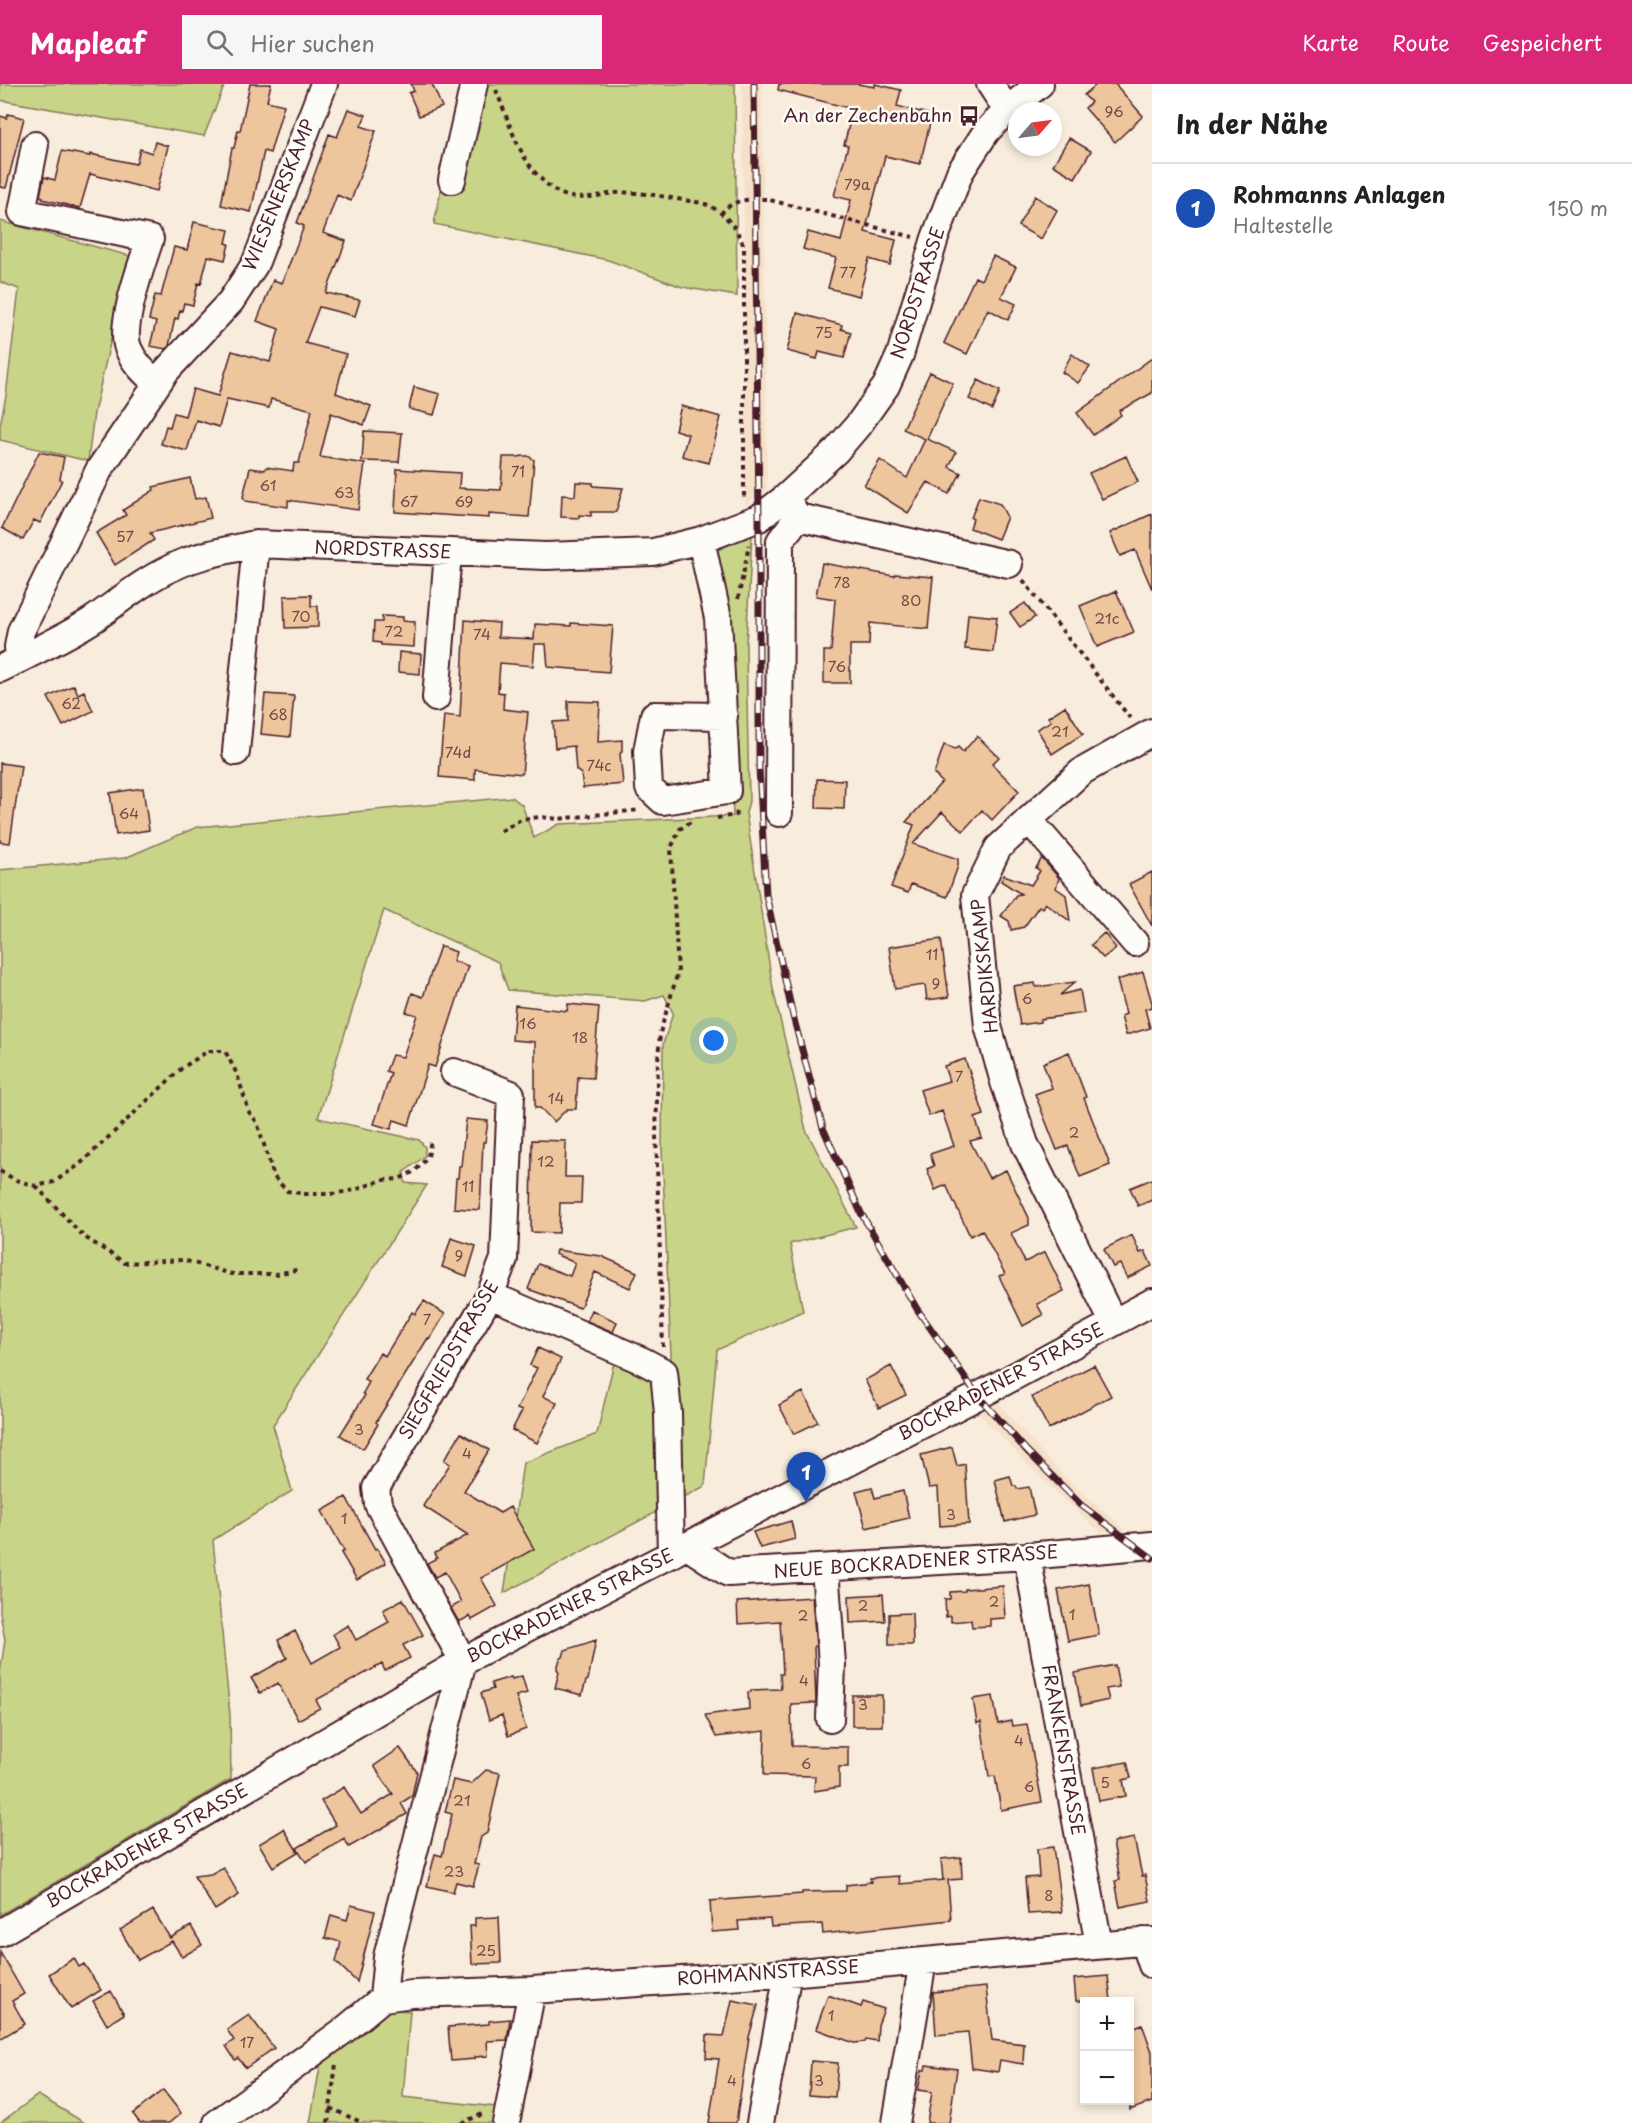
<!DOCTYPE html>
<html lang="de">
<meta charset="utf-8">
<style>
:root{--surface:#fff;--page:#f6f6f6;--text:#202124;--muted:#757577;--line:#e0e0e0;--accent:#db2777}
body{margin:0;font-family:"Playpen Sans",sans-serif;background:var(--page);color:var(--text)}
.controls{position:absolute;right:18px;bottom:18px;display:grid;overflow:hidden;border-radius:0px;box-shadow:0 3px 9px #0003}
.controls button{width:54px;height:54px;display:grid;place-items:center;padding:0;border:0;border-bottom:2px solid var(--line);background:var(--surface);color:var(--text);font:30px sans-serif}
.compass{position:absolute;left:1008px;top:18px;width:54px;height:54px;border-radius:50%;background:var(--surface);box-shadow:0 3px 9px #0003;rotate:62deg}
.you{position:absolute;left:714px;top:957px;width:21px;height:21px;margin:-15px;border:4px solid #fff;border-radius:50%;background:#1a73e8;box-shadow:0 0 0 9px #1a73e833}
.badge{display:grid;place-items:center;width:39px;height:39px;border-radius:50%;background:var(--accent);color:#fff;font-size:20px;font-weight:700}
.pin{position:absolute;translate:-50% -50px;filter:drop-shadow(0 2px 3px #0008)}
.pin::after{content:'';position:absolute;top:32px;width:21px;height:18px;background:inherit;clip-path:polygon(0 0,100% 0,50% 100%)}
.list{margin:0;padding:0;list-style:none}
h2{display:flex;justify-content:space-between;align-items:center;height:78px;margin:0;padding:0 24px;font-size:26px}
h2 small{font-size:20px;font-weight:400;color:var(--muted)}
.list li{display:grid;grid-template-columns:39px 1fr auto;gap:18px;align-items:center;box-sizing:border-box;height:90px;padding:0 24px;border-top:2px solid var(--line)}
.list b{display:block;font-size:22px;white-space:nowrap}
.list p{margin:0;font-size:20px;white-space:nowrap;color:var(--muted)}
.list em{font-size:20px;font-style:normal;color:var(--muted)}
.icon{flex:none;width:33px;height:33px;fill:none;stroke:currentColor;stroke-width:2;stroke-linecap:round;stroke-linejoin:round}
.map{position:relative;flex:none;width:1152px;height:2039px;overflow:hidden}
header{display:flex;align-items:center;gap:36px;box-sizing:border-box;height:84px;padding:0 30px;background:var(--accent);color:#fff}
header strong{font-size:28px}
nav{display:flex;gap:33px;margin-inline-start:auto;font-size:21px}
.search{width:420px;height:54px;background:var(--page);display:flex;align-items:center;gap:15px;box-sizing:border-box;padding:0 21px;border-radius:0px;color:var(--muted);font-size:22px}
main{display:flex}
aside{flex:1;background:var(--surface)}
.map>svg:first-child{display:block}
.built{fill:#f5e1c9}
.green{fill:#c8d488;stroke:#897a5a;stroke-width:1.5}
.building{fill:#edc69d;stroke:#4a1f2b;stroke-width:1.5}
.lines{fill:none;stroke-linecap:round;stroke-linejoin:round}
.minor-casing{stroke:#4a1f2b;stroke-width:30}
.path{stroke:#4a1f2b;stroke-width:4;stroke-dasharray:4.5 4.5;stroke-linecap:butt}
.minor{stroke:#fdfcf7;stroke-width:26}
.rail-casing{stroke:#4a1f2b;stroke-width:7}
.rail{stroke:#fdfcf7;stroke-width:4.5;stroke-dasharray:14;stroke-linecap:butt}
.labels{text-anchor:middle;stroke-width:5;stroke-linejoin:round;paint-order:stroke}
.number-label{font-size:15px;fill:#734948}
.poi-label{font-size:18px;fill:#4a1f2b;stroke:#fdfcf7;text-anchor:end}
.street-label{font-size:18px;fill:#4a1f2b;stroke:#fdfcf7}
</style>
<header>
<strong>Mapleaf</strong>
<div class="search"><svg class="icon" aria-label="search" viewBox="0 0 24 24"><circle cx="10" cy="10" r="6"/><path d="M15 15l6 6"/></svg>Hier suchen</div>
<nav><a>Karte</a><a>Route</a><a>Gespeichert</a></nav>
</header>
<main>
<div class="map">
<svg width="1152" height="2039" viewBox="0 0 1152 2039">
<rect width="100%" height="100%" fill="#f8ecdc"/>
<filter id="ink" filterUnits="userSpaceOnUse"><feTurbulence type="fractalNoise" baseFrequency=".0167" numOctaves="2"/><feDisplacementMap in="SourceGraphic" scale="12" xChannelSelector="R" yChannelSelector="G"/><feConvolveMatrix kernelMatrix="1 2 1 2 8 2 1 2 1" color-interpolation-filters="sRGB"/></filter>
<g filter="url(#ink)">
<path class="built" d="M742,0H762L767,405L745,422L746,287Z
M999,1319L1035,1362L1067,1395L1126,1446L1100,1448L1046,1399L979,1330Z"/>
<path class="green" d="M0,0H225L204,52L0,16Z
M462,0H735L737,212L682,203L608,176L434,140Z
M0,137L130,172L94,329L88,377L0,356V341L6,312L19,205L0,198Z
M752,450L746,561L749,717L746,729L773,905L806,1046L856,1143L790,1160L803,1227L717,1266L705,1402L504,1509L523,1379L597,1350L614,1278L672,1295L662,1065L663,960L673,929L664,911L645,917L508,906L498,878L384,826L318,1034L419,1056L425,1063V1072L404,1088L405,1099L427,1101L273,1341L292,1407L213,1456L230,1631L231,1695L0,1831V1589L5,1556L0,1529V786L125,774L197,743L512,713L522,721L534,754L559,740L733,732L725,544L711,469Z
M387,1925L410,1927L403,2013L496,2023L493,2039H310L321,1977Z
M38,2011L85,2039H0Z"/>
<path class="building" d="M250,0H271L267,17L284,21L270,69L264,67L251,128L221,121L232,64H234L238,46L240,47Z
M411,0H432L442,23L419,32L409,9L414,7Z
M779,0H858L875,3V0L901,6L897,22L932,31L920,80L885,72L865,148L896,156L890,181L869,175L859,212L828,204L836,174L803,165L808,148L841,157L851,116L834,112L848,62L844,61L853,25L778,6Z
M1097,0H1115L1143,32L1115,58L1085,24L1091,18L1084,11Z
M348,25L366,31L361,42L376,47L351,117L337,111L323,149L346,157L326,209L360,216L355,232L319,223L305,259L346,270L336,309L371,322L364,341L331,329L320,373L365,380L358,426L288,416V423L245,417L243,413L250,384L265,386L266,383L293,387L294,379H299L312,326L271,315L269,324L227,315L219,343L196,336L187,367L161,360L166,342L170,343L174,329L185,332L193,305L218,312L232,267L270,278L279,245L257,237L273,196L282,199L304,142L297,139L329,50L337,53Z
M8,30L24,34L6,104L0,103V32L7,34Z
M1069,54L1091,67L1075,94L1053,81Z
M155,58L168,62L157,107L90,90L80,124L42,115L43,113L40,112L44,93L55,96L62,67L90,72V70L136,80L140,65L152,69Z
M1035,112L1057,126L1041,155L1018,142Z
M194,138L229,146L226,159L229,160L225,176L208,172L201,200L198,199L193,221L184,219L182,227L180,226L178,235L175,234L169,262L166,265L150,262L156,238L149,236L155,211L161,212L174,163L187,166Z
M993,172L1016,183L1001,213L1016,220L1008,236L988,225L967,270L944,259L975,193L981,196Z
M797,229L842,241L841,245L851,248L844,274L819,268L817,275L787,267Z
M1072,270L1090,283L1078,299L1062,288Z
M1152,274V309L1119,327L1121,331L1093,351L1077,329Z
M930,288L953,299L927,355L956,368L949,383L961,389L949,410L928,398L908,429L864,401L880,376L907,394L925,355L903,345Z
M978,296L1000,307L992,326L969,315Z
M414,303L440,310L434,331L409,325Z
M681,322L721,333L709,379L682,372L688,350L675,346Z
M364,347L402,349L399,378L362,377Z
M39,368L64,373L60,395L62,396L40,439L34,436L23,456L2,444Z
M523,372H528L534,376L529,433L489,430V434L395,428L397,385L460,389L459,404L501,406L503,373H518Z
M1126,372L1138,398L1102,415L1089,389Z
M190,394L195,415L206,413L211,434L150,449L154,456L115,481L96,449L126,431L123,426L154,406L153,403Z
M576,398L593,399V402L623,404L616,428H591V432L579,431V434L561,433L562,411L575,412Z
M979,413L1000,420L1007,433L998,455L970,444L973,435L971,434Z
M1152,430V505L1135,466L1120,472L1110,449Z
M822,479L894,492L895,490L933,493L928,545L870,539L869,561H850V599H824V567H831L835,515L816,512Z
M1116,507L1134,548L1097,563L1080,522Z
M311,511V522H318V543L285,544L284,512Z
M1025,519L1035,533L1020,543L1010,529Z
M968,530L997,533L993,568L965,565Z
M382,532L403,533V537L415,538L414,563L381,561V559L373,558L374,538H382Z
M465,536L499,539L498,553L534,555L535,540L571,542V539L613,542L609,588L548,583L546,560H535L533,582L500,579L498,608L504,609L503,625L528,628L522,690L475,685V696L439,693L444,631L460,633Z
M399,568L421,570L420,590L398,588Z
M74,601L78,610L84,607L93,627L63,642L48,613Z
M265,610L294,612L290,653L261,650Z
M568,617L600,618L598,658L622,656V667L620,670L623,700L583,704L581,690L576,686L574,662L555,664L553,638L568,637Z
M1065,622L1083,650L1052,670L1037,645L1051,637L1048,633Z
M977,652L999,673L992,680L1019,707L992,736L982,726L963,747L942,728L913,760L958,775V782L947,813L911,800L908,809L891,803L914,741L906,738L942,698L934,690L944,661L955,665L958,663L963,668Z
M0,679L21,682L10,759L0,758Z
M817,695L845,696L844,725L816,724Z
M143,704L149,746L116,751L110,709Z
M1042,774L1059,794L1056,804L1066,811L1070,837L1045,819L1042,824L1039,822L1024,843L1011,846L1009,837L1001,832L1016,811L1021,810L1001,797L1004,791L1031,801L1040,787L1036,784Z
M1152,788V842L1129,800Z
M1104,849L1116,864L1103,874L1091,861Z
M941,855L949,913L927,916L925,901L895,905L889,863Z
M440,862L456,868L453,877L468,882L435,983L428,981L409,1041L394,1036L391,1045L374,1040L391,989L386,987L392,971L403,973L417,931L406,928L412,909L423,913Z
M1143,888L1152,919V923L1145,925L1150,944L1126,951L1121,932L1126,930L1117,896Z
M1075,898L1060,911L1080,906L1084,929L1040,935V938L1020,941L1013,902L1035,899L1036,903Z
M568,920L599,923L593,994L578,993L576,1025H567L554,1038L540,1024H535V958L512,956L515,921L567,927Z
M1069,968L1086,1013L1084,1014L1110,1081L1080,1093L1068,1062L1057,1066L1035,1010L1052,1004L1043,979Z
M965,975L984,1031L975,1034L982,1054L970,1057L989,1094L1006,1086L1029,1134V1141L1011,1149L1025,1178L1045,1168L1064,1207L1037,1220L1043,1231L1023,1242L999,1192L1005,1190L982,1146L970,1152L946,1101L935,1106L927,1085L934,1082L930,1070L954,1062L942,1027L929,1032L920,1006L949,997L944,982Z
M466,1035L488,1037L485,1058H483L480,1126L454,1124L456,1094H458L459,1082H461Z
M532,1056L566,1057L565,1093H582L581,1119H560L559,1149L531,1148Z
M1152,1095V1116L1138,1122L1130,1104Z
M1132,1151L1140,1169L1145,1167L1152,1182L1127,1194L1120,1180L1113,1183L1104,1165Z
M451,1154L476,1162L467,1192L442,1183Z
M556,1166L601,1172L637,1188L630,1204L595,1188L580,1224L528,1205L538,1180L570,1192L575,1179L555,1170Z
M424,1217L445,1230L430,1255L428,1254L376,1338L378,1340L363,1365L340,1351L365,1311L363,1309L369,1298L364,1295L380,1269L385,1272L412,1228L415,1230Z
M592,1226L617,1238L613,1248L587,1237Z
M538,1264L561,1275L543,1312L557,1319L537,1359L512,1346L522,1327L517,1325L537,1284L530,1281Z
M1094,1281L1111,1312L1049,1345L1032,1313Z
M891,1282L906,1311L879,1324L865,1296Z
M803,1308L818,1338L794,1350L779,1321Z
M461,1349L489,1366L464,1407L500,1429L510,1423L534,1465L481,1494L497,1522L472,1536L470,1532L459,1538L451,1524L461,1518L445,1488L435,1493L427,1479L437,1474L435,1469L468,1451L423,1422L450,1380L444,1376Z
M952,1363L957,1382L965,1380L969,1440L940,1442L938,1403L929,1404L921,1371Z
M1010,1392L1013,1402H1016L1017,1405L1029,1403L1035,1431L1005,1438L995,1396Z
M872,1403L875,1414L903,1407L909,1434L866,1444L856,1407Z
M346,1413L375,1465L377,1464L386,1479L357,1496L341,1469L344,1467L322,1427Z
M791,1437L795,1455L760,1464L753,1448Z
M1089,1500L1099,1551L1068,1557L1058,1506Z
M1003,1502L1005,1534L990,1535V1542L972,1543L971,1536L951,1538V1532L946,1533L945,1515H950V1508L965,1507V1505Z
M883,1510L885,1537L850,1539L849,1512Z
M812,1513L816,1562H814L816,1619L791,1620L792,1662L848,1663V1683H839V1703L814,1707L815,1692L764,1691L765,1647L716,1653L705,1631L749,1625L748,1608H751V1606L781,1605L780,1590H783L780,1537L738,1540L737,1518Z
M403,1515L423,1551L403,1561L410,1574L385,1587L382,1580L316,1616L320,1624L298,1636L278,1599L260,1609L251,1594L287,1574L278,1556L295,1547L312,1579L340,1563L333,1550L348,1541L356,1556L389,1538L383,1526Z
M912,1529L913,1561H889V1530Z
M596,1556L588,1596L586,1597L582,1611L555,1604L559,1588L557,1585L560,1575L563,1573L565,1566Z
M1115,1581L1119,1603L1106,1605L1109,1616L1081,1622L1075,1589Z
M522,1592L527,1609L516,1612L526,1645L508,1652L502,1631L489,1636L481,1609L493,1605L491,1599L511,1593L512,1595Z
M852,1611H882V1642H852Z
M993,1612L998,1640L1011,1637L1012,1642L1027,1640L1042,1718L1001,1726L995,1692L989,1693L981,1638L977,1639L973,1615Z
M400,1664L417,1688L412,1712L401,1719L407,1730L349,1763L344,1755L306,1778L297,1764L336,1741L321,1717L344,1703L361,1730L393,1710L374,1682Z
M1127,1678L1131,1694L1123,1696L1126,1712L1099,1717L1093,1684Z
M486,1686L500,1689L487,1749L481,1753L474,1780L479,1781L473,1802L456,1798L453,1808L427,1802L435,1770L442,1772L452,1730L445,1728L453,1696L471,1700Z
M284,1745L298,1768L273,1783L259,1760Z
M1134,1754L1142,1792L1145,1791L1150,1817L1120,1823L1115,1797L1120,1796L1113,1758Z
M1053,1763L1062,1828L1028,1830L1025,1794L1039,1793L1037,1765Z
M961,1773L962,1795L948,1796L951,1836L823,1850L822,1840L771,1843L770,1835L738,1837L739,1846L712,1848L710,1817L802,1810V1808L846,1807V1801L871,1798L870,1794L899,1792L900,1800L945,1796H943L941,1775Z
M223,1783L239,1811L215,1826L194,1792L211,1790Z
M351,1821L375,1827L357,1898L336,1878L341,1858L325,1854L331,1831L347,1836Z
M153,1826L170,1854L191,1842L202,1861L182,1873L172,1857L138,1876L120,1846Z
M499,1833L501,1879L472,1880L470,1842H475V1834Z
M0,1868L24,1910L12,1917L25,1940L0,1955Z
M74,1874L79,1883L84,1880L101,1906L71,1925L49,1890Z
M1108,1892L1111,1917H1076L1074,1895Z
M986,1903L992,1956L1024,1960L1023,1980L1000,1976L998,1988L972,1984L968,1948L936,1951L933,1908Z
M111,1907L124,1930L107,1941L93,1917Z
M828,1911L861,1923L863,1918L884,1925L878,1941L877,1957L866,1955L865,1958L854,1959L816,1945Z
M732,1916L758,1921L749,1953L736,2039H709L719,1975L706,1974L707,1951L724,1952Z
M249,1931L274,1964L246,1984L238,1974L235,1976L226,1962L234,1956L227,1946Z
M510,1935L507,1956L487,1957L488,1972L475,1973V1975L451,1977L448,1943L489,1940V1937Z
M1142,1940L1152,1968V2018L1130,2026V1945Z
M811,1977L838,1979L835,2013L809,2011Z
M926,1981L957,1985L949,2039H927L932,2008L918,2006L922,1986H925Z
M163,2006L181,2029L169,2039H140L133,2030Z"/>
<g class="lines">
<g class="minor-casing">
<path id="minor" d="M990,0L1007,26
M35,61L22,128L150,155C142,180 119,241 128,264C134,279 145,289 157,300
M452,96L474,0
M789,419L798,433L1009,480
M701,456L718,534L727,707L663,717L649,704L647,667L654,631L724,632
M19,575L18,563L21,547L99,386L166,287L231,217L255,180L324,0
M0,585C31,569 65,554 94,535C119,517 143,497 171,484C197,471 228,466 256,460L546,472L653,468L701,456L759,434L785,414L836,367L859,340L886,302L900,271L935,154L960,88L986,48L1007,26L1040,0
M436,614L448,469
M236,668L256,460
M779,729L780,457L798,433
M1029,736L1135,859
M490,1211L643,1277L664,1288L668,1329L671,1471
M1113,1238L1025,1060L1004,998L988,942L975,811L998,764L1081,688L1152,648
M687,1462L728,1489L1027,1472L1152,1461
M1027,1472L1099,1861
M825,1484L832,1580L830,1635
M0,1849L463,1577L978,1312L1152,1218
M1144,1857L1152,1881
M383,1914L387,1873L463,1577L378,1420L376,1404L490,1211L504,1175L511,1010L454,988
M217,2039L343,1947L383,1914L412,1910L532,1906L788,1889L1152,1857
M506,2039L532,1906
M760,2039L788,1889
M896,2039L923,1877"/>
</g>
<path class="path" d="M496,6C511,42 521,85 556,107C575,119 594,112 614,109C637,107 660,112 683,116C690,117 699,118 705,120C724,127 738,145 744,163V415
M721,130C732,115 749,115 766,115L913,153
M1023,496L1130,634
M738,515L749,461
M717,734L736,731L738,725
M501,747L521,735L541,733L558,735L640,726
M0,1087L16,1096L36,1102L54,1098L79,1081L182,984L208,967H225L237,990L249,1028L257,1038L274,1093L287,1107L305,1110H332L355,1106L382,1096L399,1095L415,1087L428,1073L431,1055
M36,1102L83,1152L125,1179L183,1176L232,1190H276L301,1185
M663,1263L656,1051L658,978L660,949L678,888L671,764L680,745L692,737
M330,2024L363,2039
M328,2039L336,1980
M461,2039L485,2029"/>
<use href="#minor" class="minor"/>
<g class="rail-casing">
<path id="rail" d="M754,0L759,434V684L766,811L793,932L823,1044L861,1129L917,1225L978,1312L1027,1367L1081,1421L1152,1474"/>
</g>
<use href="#rail" class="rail"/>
</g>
</g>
<defs>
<g id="bus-bare" transform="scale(1.62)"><path d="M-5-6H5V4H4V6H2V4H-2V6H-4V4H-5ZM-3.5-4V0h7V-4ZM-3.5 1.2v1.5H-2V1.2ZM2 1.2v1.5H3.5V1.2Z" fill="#4a1f2b" stroke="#fdfcf7" stroke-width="2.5" paint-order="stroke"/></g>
</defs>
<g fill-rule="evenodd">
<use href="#bus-bare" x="969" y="32"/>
</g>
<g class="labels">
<g class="number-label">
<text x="1114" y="33">96</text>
<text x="857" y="106">79a</text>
<text x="848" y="194">77</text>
<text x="824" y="254">75</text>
<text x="518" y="393">71</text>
<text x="268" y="407">61</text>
<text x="344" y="414">63</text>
<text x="409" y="423">67</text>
<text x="464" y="423">69</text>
<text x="125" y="458">57</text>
<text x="842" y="504">78</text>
<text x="911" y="522">80</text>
<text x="301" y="538">70</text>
<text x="1107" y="540">21c</text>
<text x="394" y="553">72</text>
<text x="482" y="556">74</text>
<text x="837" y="588">76</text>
<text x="71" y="625">62</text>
<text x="278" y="636">68</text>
<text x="1060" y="653">21</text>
<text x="458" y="674">74d</text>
<text x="599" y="687">74c</text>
<text x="129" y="735">64</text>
<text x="932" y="876">11</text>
<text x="936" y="905">9</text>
<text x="1027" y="920">6</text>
<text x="528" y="945">16</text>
<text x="580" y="959">18</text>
<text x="959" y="998">7</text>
<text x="556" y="1020">14</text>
<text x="1074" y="1054">2</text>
<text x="546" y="1083">12</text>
<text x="468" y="1108">11</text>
<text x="459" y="1177">9</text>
<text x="427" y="1241">7</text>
<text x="359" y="1351">3</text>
<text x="467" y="1375">4</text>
<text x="951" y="1436">3</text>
<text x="344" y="1440">1</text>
<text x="994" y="1523">2</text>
<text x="863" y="1527">2</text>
<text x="1072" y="1536">1</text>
<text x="803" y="1537">2</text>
<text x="804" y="1602">4</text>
<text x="863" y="1626">3</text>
<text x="1019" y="1662">4</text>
<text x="806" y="1685">6</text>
<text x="1105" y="1704">5</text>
<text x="1029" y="1708">6</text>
<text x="462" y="1722">21</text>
<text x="454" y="1793">23</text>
<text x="1049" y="1817">8</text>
<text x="486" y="1872">25</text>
<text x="831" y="1937">1</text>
<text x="247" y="1964">17</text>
<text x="732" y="2002">4</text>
<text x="819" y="2002">3</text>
</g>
<g class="poi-label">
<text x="952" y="38">An der Zechenbahn</text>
</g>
<g class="street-label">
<text transform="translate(279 111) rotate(-68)" y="6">WIESENERSKAMP</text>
<text transform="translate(918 209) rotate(-72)" y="6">NORDSTRASSE</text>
<text transform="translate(383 466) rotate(2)" y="6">NORDSTRASSE</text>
<text transform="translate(985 882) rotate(-96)" y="6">HARDIKSKAMP</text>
<text transform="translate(449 1276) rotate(-60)" y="6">SIEGFRIEDSTRASSE</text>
<text transform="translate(1001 1298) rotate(-28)" y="6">BOCKRADENER STRASSE</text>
<text transform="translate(916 1478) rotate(-4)" y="6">NEUE BOCKRADENER STRASSE</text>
<text transform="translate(570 1522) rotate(-27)" y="6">BOCKRADENER STRASSE</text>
<text transform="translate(1063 1666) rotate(80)" y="6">FRANKENSTRASSE</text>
<text transform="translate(147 1762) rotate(-30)" y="6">BOCKRADENER STRASSE</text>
<text transform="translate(768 1889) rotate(-4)" y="6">ROHMANNSTRASSE</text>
</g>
</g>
</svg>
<div class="controls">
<button>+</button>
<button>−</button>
</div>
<svg class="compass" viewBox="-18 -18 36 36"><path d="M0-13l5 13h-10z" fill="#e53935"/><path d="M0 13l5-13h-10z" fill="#757577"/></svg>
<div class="you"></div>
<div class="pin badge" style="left:806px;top:1418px;background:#1a4fb4">1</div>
</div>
<aside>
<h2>In der Nähe<small></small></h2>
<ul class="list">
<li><span class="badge" style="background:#1a4fb4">1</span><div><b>Rohmanns Anlagen</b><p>Haltestelle</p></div><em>150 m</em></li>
</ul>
</aside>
</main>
